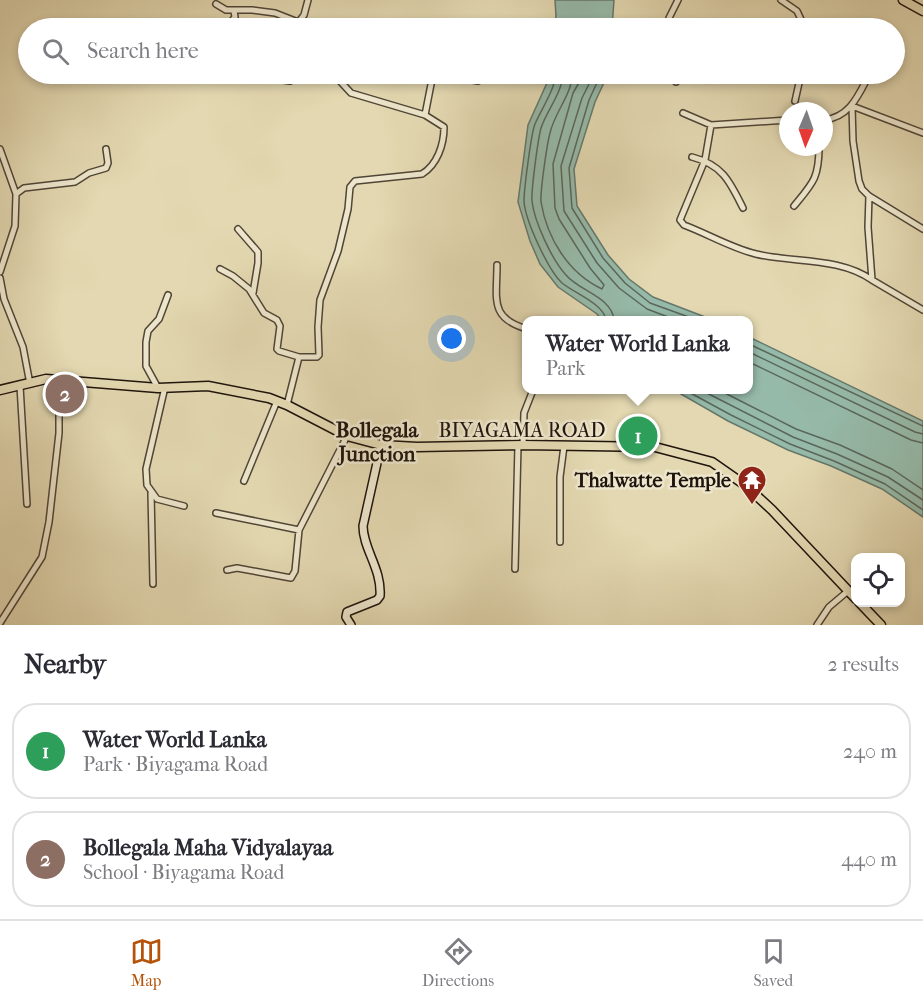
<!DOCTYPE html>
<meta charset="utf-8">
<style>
:root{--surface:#fff;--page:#f2f2f3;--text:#2b2b33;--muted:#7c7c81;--line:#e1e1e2;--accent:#b45309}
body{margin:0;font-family:"IM FELL French Canon",serif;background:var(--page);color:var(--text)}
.controls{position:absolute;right:18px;bottom:18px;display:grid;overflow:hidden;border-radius:12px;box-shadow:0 3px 9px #0003}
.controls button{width:54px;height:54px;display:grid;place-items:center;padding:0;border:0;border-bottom:2px solid var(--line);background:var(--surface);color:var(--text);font:30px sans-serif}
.compass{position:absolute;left:779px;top:102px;width:54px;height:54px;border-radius:50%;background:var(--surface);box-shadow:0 3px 9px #0003;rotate:182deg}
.you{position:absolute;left:452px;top:339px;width:21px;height:21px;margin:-15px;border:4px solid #fff;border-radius:50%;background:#1a73e8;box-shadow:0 0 0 9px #1a73e833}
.badge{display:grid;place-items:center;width:39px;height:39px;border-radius:50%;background:var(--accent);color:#fff;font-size:20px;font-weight:700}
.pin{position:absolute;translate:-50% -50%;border:3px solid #fff;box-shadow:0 2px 6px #0006}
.popup{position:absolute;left:522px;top:316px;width:231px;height:78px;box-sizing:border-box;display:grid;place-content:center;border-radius:12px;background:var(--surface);filter:drop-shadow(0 2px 4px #0005);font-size:20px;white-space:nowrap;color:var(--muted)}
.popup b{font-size:22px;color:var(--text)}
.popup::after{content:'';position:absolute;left:50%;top:100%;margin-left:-12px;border:12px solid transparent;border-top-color:var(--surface)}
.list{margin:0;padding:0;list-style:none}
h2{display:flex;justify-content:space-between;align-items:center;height:78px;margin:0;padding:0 24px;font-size:26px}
h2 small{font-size:20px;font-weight:400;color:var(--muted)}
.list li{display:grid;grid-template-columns:39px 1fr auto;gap:18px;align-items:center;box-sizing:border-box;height:96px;margin:0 12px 12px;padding:0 12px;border:2px solid var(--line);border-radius:24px}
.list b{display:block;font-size:22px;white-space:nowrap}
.list p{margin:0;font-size:20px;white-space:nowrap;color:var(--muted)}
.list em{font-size:20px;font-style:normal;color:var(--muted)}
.icon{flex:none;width:33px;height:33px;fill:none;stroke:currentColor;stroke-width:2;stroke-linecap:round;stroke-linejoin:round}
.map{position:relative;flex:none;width:923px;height:625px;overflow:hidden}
.search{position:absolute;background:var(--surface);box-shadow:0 3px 9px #0003;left:18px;right:18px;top:18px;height:66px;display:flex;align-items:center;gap:15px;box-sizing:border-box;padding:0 21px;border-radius:33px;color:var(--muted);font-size:22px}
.sheet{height:294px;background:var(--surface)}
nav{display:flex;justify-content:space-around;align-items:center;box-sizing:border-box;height:84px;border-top:2px solid var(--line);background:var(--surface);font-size:16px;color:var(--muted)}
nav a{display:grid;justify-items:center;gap:3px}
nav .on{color:var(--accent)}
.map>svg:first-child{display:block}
.water{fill:#96baa9;stroke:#66786b;stroke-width:1.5}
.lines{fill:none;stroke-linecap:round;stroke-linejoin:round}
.shore{stroke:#5a675b;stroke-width:1.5}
.street-casing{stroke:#504536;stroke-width:8}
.secondary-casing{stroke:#1f140d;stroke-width:10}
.primary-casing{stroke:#1f140d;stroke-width:11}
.street{stroke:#ede6cc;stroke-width:5}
.secondary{stroke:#ede6cc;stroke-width:7}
.primary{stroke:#e3d8b1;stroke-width:8}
.labels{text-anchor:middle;stroke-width:5;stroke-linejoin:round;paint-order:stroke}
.street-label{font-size:20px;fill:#1f140d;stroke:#ede6cc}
.poi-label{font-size:20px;font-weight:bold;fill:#1f140d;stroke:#ede6cc;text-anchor:end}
.neighbourhood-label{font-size:21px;font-weight:bold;fill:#1f140d;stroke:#ede6cc}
</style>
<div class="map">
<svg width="923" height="625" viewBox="0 0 923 625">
<rect width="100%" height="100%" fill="#e3d8b1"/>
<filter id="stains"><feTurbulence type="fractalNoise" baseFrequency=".00333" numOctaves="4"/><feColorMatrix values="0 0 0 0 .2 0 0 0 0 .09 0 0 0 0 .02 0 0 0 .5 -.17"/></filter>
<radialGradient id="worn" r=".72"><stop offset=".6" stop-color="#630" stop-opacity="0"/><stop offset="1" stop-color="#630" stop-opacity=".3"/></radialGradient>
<path class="water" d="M555,0H614L612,28H554L556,16Z
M551,74H608L595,102L574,169L577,206L608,255L629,279L653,297L713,320H602L597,314L558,287L540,264L530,241L518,202L528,125Z
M749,337L923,421V517L882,489L831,466L788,450L728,421L674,390H749Z"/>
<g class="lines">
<path class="shore" d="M556,74C554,91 542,108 535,124C531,134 524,190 524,201C525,220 548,270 562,283C574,293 604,304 606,320
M563,74C562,93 547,110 541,128C538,139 531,191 532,201C534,221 552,260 566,275C579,291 612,297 614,320
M572,74C572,95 555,111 550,133C547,144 540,192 541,202C547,238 568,273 602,289L604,285L590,268L559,219L555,208L553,164L573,93L584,74
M594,74L582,98L561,166L564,211L597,263L619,288L647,309L676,320
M601,74L589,100L569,168L572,208L603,258L625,283L650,303L697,320
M749,344L923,426
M749,352L915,432L923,434
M749,362L911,440L923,443
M685,390L731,415L790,444L834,461L885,484L923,510
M701,390L793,437L837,454L888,477L923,500
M719,390L796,429L840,445L892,469L923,490"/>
<g class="street-casing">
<path id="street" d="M781,0L797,11L805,28
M216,4L226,10H252L275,13L298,22
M231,27L230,23L235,17L234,11
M294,28L304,15L308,0
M670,28L669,18L678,0
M282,74L283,80L290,81L307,74
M454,74L467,79L478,81L480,74
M676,82V74
M795,101L801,74
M683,113L711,125L788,120
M425,115L433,74
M824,120C850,117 858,96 869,75
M711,125L705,160L680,220L684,225C708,234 731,248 756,254C794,263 839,257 872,280L868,227L869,196
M923,133L852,106L853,141L859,181L862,189L869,196L923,229
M0,149L16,194L15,226L0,272
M692,157C723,165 730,182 743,208
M16,194L24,188L75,182L89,173L106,168L108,163L106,149
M794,206C813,183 819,178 819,147
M238,229L258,252V263L253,293
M497,265C497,299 489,318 527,329
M220,269L233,276L249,289L264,313L277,320L280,326L277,349L279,351L299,357H317L319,355L318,327L320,300L338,251L348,209L350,187L355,181L422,174C437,165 444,145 444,127L425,115L351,93L339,80L317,74
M0,278L4,299L23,347L30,384
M872,280L923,310
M20,386L27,504
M165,387L146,469L147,485L157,499L184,506
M158,388L146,366V342L148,331L159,319L168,295
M287,405L299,357
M523,445L524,413L533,390
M244,481L277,401
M151,493L153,584
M216,513L299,530
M560,542V477L564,446
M515,569L518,445
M227,570L237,568L291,578L295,571L299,530L347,436
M0,623L42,557L49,522L59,433V380
M817,625L829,607L848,591"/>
</g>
<g class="secondary-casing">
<path id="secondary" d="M351,625L346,617L347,612L377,600L380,596C382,569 363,549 363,526L381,445"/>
</g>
<g class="primary-casing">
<path id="primary" d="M903,0L923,11
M0,390L46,379L158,388L208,386L269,398L287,405L347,436L381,445L417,447L523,445L655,447L712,462L745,485L772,510L856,599
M859,602L881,625"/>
</g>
<use href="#street" class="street"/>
<use href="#secondary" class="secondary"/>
<use href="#primary" class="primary"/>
</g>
<defs>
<g id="temple-pin" transform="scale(1.5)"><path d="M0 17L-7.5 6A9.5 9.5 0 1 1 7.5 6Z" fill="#8f2418" stroke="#ede6cc"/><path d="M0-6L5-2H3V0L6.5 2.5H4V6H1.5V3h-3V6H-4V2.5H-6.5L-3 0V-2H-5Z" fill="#fff"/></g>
</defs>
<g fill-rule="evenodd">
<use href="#temple-pin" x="752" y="480"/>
</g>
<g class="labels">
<g class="street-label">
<text x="522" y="437">BIYAGAMA ROAD</text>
</g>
<g class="poi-label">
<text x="731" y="487">Thalwatte Temple</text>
</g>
<g class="neighbourhood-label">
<text x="377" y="437">Bollegala<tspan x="377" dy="24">Junction</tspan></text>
</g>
</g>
<rect width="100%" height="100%" filter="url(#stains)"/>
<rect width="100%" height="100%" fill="url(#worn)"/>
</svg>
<div class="controls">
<button><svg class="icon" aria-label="locate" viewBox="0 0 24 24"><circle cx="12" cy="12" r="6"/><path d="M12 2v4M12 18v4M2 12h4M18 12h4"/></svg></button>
</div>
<svg class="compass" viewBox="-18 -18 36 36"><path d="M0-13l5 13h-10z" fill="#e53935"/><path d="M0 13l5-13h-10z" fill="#7c7c81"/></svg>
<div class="you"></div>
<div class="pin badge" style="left:638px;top:436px;background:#2e9e5b">1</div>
<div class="popup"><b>Water World Lanka</b>Park</div>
<div class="pin badge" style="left:65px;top:394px;background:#8d6e63">2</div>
<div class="search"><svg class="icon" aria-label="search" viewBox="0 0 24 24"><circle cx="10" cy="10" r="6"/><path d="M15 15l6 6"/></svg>Search here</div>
</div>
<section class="sheet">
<h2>Nearby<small>2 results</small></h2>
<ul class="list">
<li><span class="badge" style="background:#2e9e5b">1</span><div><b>Water World Lanka</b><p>Park · Biyagama Road</p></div><em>240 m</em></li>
<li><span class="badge" style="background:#8d6e63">2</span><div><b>Bollegala Maha Vidyalayaa</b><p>School · Biyagama Road</p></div><em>440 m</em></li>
</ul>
</section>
<nav>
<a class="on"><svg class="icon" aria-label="map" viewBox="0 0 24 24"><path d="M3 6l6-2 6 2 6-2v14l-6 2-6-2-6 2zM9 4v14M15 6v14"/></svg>Map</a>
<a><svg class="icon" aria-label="directions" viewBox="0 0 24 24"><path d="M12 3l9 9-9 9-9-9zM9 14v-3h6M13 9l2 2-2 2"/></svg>Directions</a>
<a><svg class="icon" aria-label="saved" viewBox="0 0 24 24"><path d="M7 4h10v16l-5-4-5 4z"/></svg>Saved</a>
</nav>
